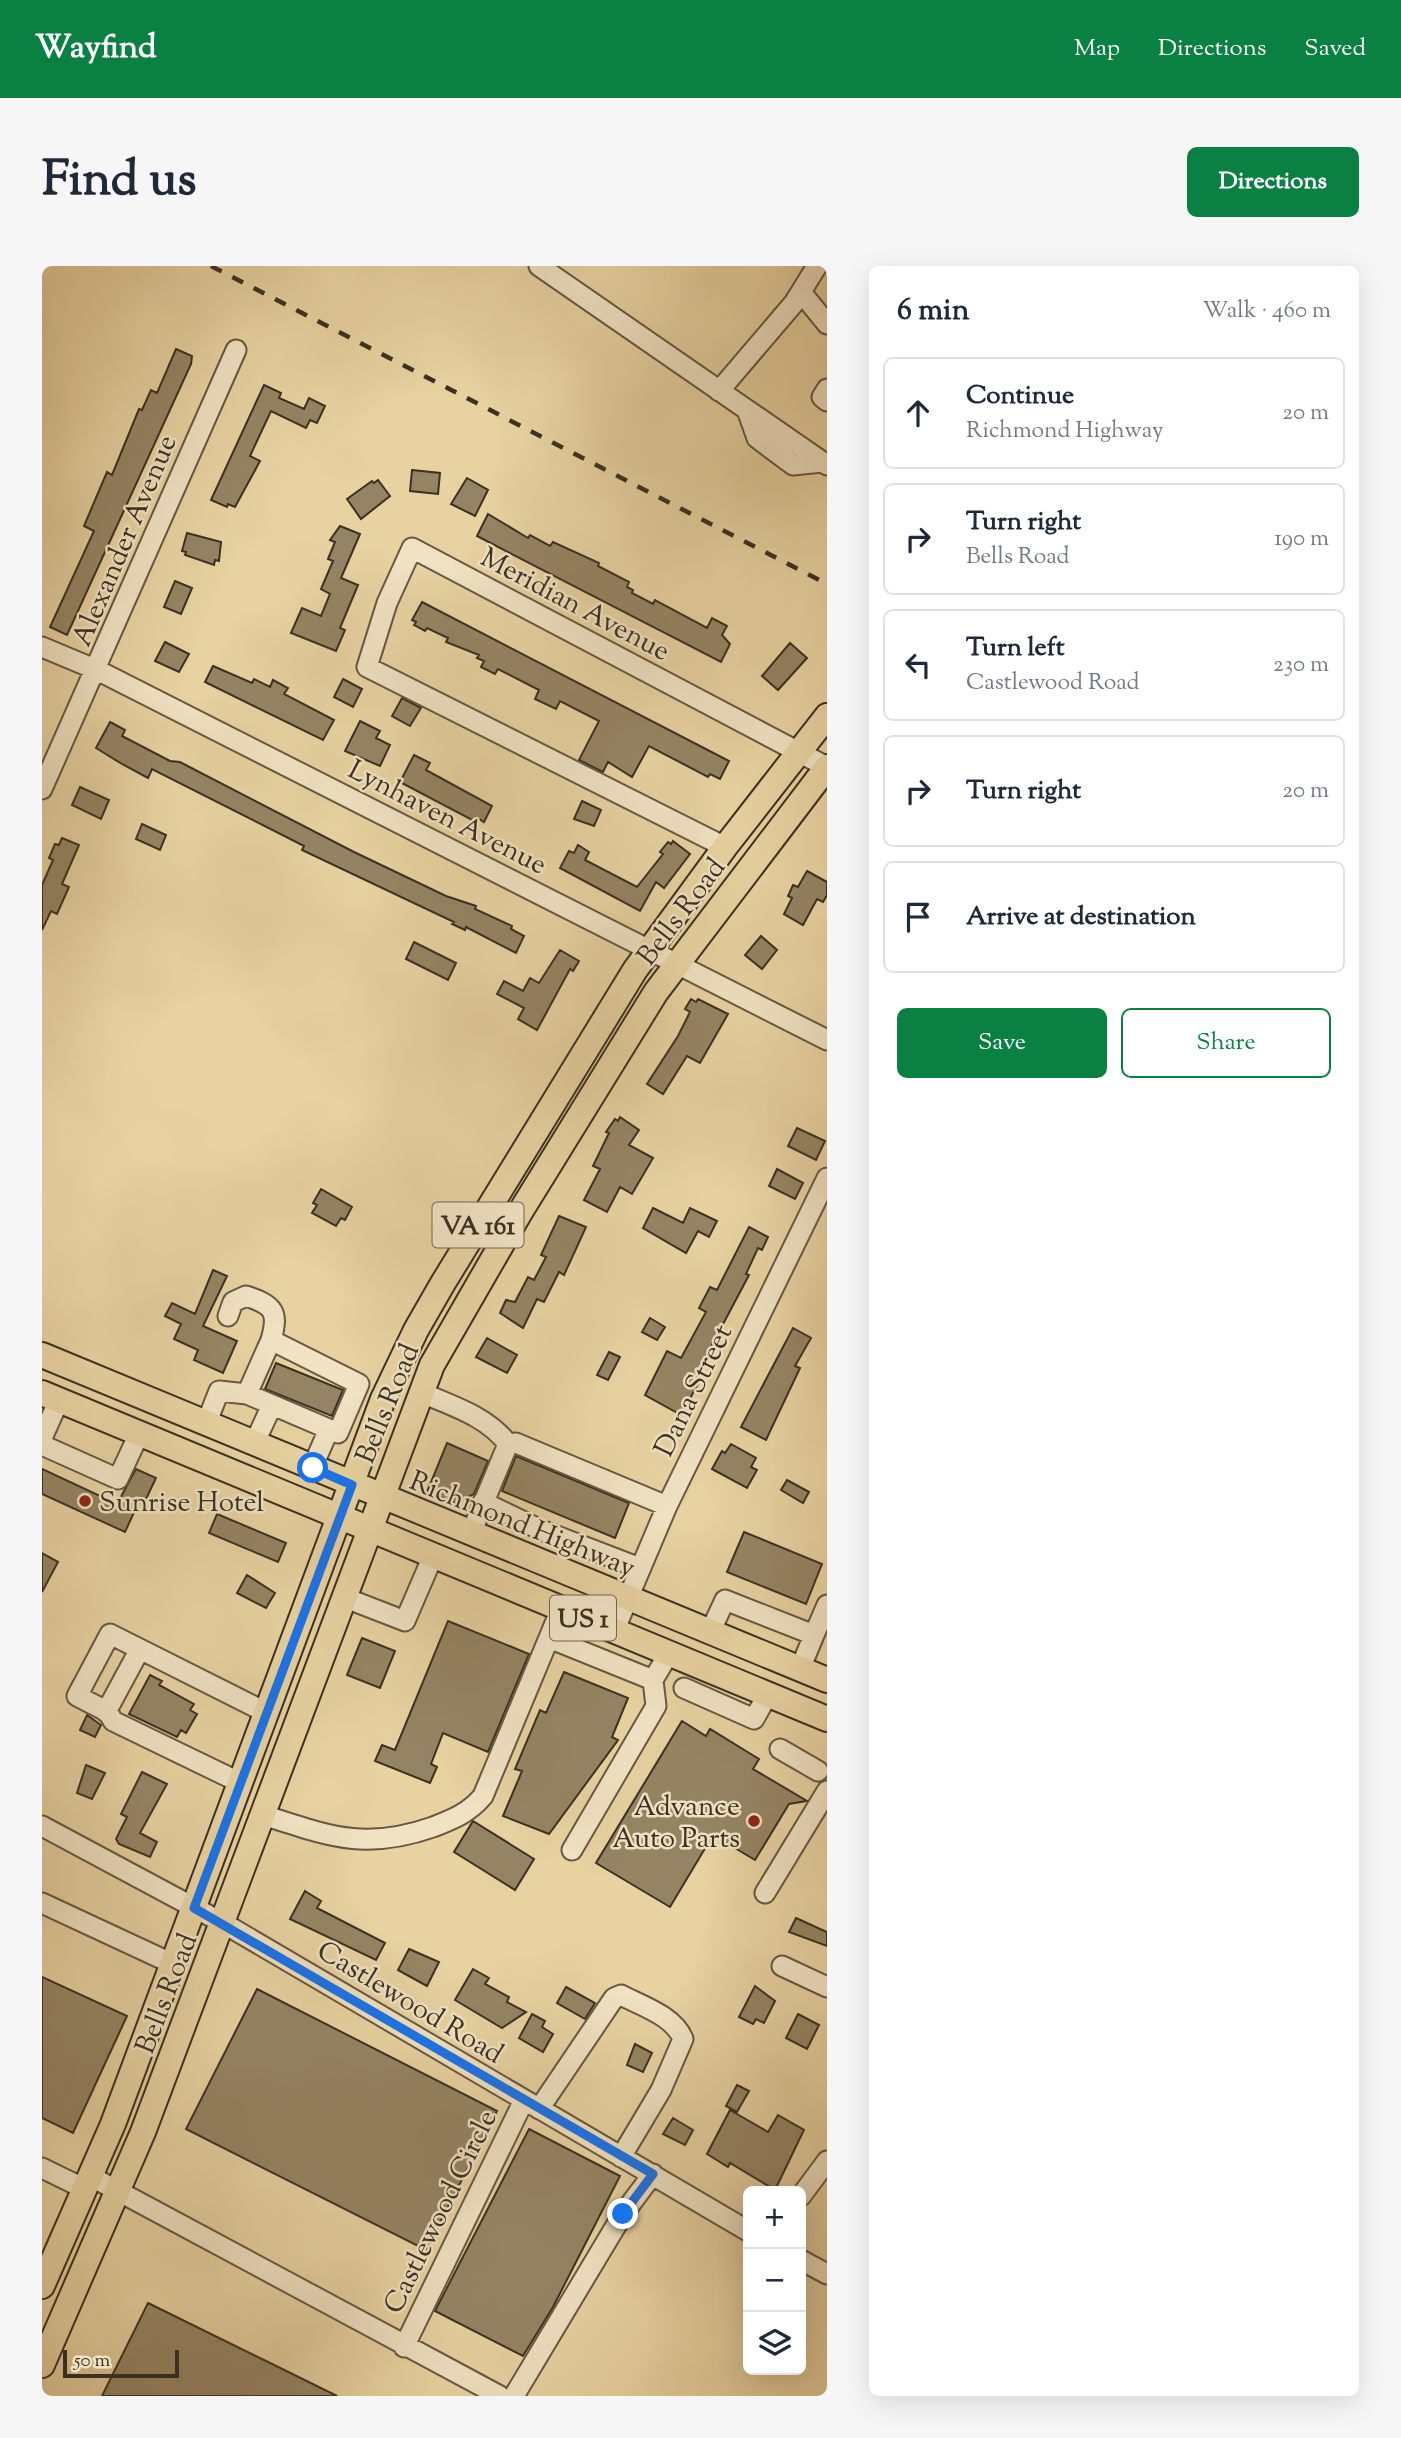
<!DOCTYPE html>
<meta charset="utf-8">
<style>
:root{--surface:#fff;--page:#f6f6f7;--text:#1f2937;--muted:#747a83;--line:#e0e1e3;--accent:#0b8043}
body{margin:0;font-family:"Sorts Mill Goudy",serif;background:var(--page);color:var(--text)}
.controls{position:absolute;right:21px;bottom:21px;display:grid;overflow:hidden;border-radius:10px;box-shadow:0 7px 28px #0002}
.controls button{width:63px;height:63px;display:grid;place-items:center;padding:0;border:0;border-bottom:2px solid var(--line);background:var(--surface);color:var(--text);font:35px sans-serif}
.scale{position:absolute;left:21px;bottom:18px;width:116px;box-sizing:border-box;padding-left:7px;border:4px solid #3b3021;border-top:0;font-size:19px;line-height:24px;white-space:nowrap;color:#3b3021;-webkit-text-stroke:5px #f0e2c3;paint-order:stroke}
.stop{position:absolute;width:21px;height:21px;margin:-16px;border:5px solid #1a73e8;border-radius:50%;background:#fff}
.stop.end{background:#1a73e8;border-color:#fff;box-shadow:0 2px 7px #0008}
.list{margin:0;padding:0;list-style:none}
h2{display:flex;justify-content:space-between;align-items:center;height:91px;margin:0;padding:0 28px;font-size:30px}
h2 small{font-size:23px;font-weight:400;color:var(--muted)}
.list li{display:grid;grid-template-columns:46px 1fr auto;gap:21px;align-items:center;box-sizing:border-box;height:112px;margin:0 14px 14px;padding:0 14px;border:2px solid var(--line);border-radius:10px}
.list b{display:block;font-size:26px;white-space:nowrap}
.list p{margin:0;font-size:23px;white-space:nowrap;color:var(--muted)}
.list em{font-size:23px;font-style:normal;color:var(--muted)}
.actions{display:flex;gap:14px;padding:21px 28px}
.actions a{flex:1;padding:16px 0;border:2px solid var(--accent);border-radius:10px;text-align:center;font-size:24px;color:var(--accent)}
.actions .main{background:var(--accent);color:#fff}
.icon{flex:none;width:38px;height:38px;fill:none;stroke:currentColor;stroke-width:2;stroke-linecap:round;stroke-linejoin:round}
.map{position:relative;flex:none;width:785px;height:2130px;overflow:hidden;border-radius:10px}
header{display:flex;align-items:center;gap:42px;box-sizing:border-box;height:98px;padding:0 35px;background:var(--accent);color:#fff}
header strong{font-size:33px}
nav{display:flex;gap:38px;margin-inline-start:auto;font-size:24px}
.intro{display:flex;align-items:center;justify-content:space-between;box-sizing:border-box;height:168px;padding:0 42px}
h1{margin:0;font-size:49px}
.button{padding:18px 32px;border-radius:10px;background:var(--accent);color:#fff;font-size:24px;font-weight:700}
main{display:flex;gap:42px;padding:0 42px}
aside{flex:1;background:var(--surface);border-radius:10px;box-shadow:0 7px 28px #0002}
.map>svg:first-child{display:block}
.building{fill:#958464;stroke:#3b3021;stroke-width:2}
.lines{fill:none;stroke-linecap:round;stroke-linejoin:round}
.minor-casing{stroke:#665841;stroke-width:23}
.major-casing{stroke:#3b3021;stroke-width:28}
.minor{stroke:#f0e2c3;stroke-width:19}
.major{stroke:#e8d2a2;stroke-width:24}
.rail{stroke:#3b3021;stroke-width:4.5;stroke-dasharray:12 12;stroke-linecap:butt}
.route{stroke:#1a73e8;stroke-width:9}
.poi-dot{fill:#8f2418;stroke:#f0e2c3;stroke-width:2.5}
.labels{text-anchor:middle;stroke-width:5;stroke-linejoin:round;paint-order:stroke}
.shield{fill:#f0e2c3;stroke:#716552;stroke-width:2}
.shield-label{font-size:26px;font-weight:bold;fill:#3b3021}
.street-label{font-size:28px;fill:#3b3021;stroke:#f0e2c3}
.poi-label{font-size:28px;fill:#3b3021;stroke:#f0e2c3;text-anchor:start}
</style>
<header>
<strong>Wayfind</strong>
<nav><a>Map</a><a>Directions</a><a>Saved</a></nav>
</header>
<div class="intro"><h1>Find us</h1><a class="button">Directions</a></div>
<main>
<div class="map">
<svg width="785" height="2130" viewBox="0 0 785 2130">
<rect width="100%" height="100%" fill="#e8d2a2"/>
<filter id="stains"><feTurbulence type="fractalNoise" baseFrequency=".00286" numOctaves="4"/><feColorMatrix values="0 0 0 0 .2 0 0 0 0 .09 0 0 0 0 .02 0 0 0 .5 -.17"/></filter>
<radialGradient id="worn" r=".72"><stop offset=".6" stop-color="#630" stop-opacity="0"/><stop offset="1" stop-color="#630" stop-opacity=".3"/></radialGradient>
<path class="building" d="M134,83L150,90L149,98L25,369L8,361L52,265L42,260L65,206L70,209L97,143L100,144L109,124L115,127Z
M222,119L239,127L237,132L262,143L267,132L283,140L275,157L268,154L264,162L229,145L208,190L218,195L193,241L186,238L185,241L169,234Z
M370,204L398,207L396,228L368,225Z
M425,212L446,224L433,250L409,238Z
M336,214L348,230L319,253L305,233L330,215L332,217Z
M446,248L486,272L488,269L508,280L511,276L557,297L556,300L587,316L585,321L591,324L590,327L611,338L613,334L665,362L670,352L685,360L680,369L688,378L679,396L435,270Z
M298,260L318,268L299,312L316,319L298,362L303,364L294,385L249,367L260,342L279,350L288,328L279,323L291,295L286,293L293,276L288,274Z
M145,267L179,276L177,295L173,294L172,299L143,289L144,286L140,285Z
M133,315L150,322L139,348L122,341Z
M380,336L687,495L678,513L668,508L666,511L607,480L590,511L566,496L561,506L537,494L557,455L518,435L514,443L493,433L497,424L456,403L453,408L439,401L442,395L435,392L437,389L404,376L406,372L385,362L383,365L372,359L374,356L370,354Z
M123,376L147,388L137,406L113,395Z
M748,377L765,392L736,424L720,410Z
M171,400L210,417L212,413L228,421L231,414L246,422L242,428L292,454L281,474L163,416Z
M301,413L320,423L311,441L292,431Z
M360,432L379,442L368,460L350,450Z
M318,455L338,465L334,472L348,479L338,500L303,485Z
M68,456L83,464L80,470L128,495L138,496L312,586L404,630L434,640L433,643L470,660L469,663L482,670L474,687L424,661L423,664L410,658L412,656L260,584L262,580L110,503L106,512L80,498L54,482Z
M372,489L388,497L384,504L450,540L442,556L434,551L432,555L358,516Z
M38,521L67,534L59,553L30,539Z
M540,535L559,544L552,560L532,553Z
M100,558L124,569L118,584L94,573Z
M20,572L37,579L20,618L27,621L15,648L9,645L0,664V619L11,594L7,592L13,578L17,579Z
M631,575L648,588L622,622L614,616L598,645L518,602L527,585L532,587L536,579L547,586L543,594L595,621L621,588L618,586L626,576L629,578Z
M765,605L785,616V629L781,636L775,633L761,659L742,648L750,632L746,630L751,619L756,621Z
M719,670L735,684L720,703L703,689Z
M372,676L414,697L406,714L364,693Z
M518,684L537,695L531,705L528,703L495,764L476,753L482,742L455,728L462,715L481,725L488,712L497,717Z
M649,733L654,736L656,733L686,748L658,797L645,790L621,828L605,818L636,770L648,746L643,743Z
M578,851L597,864L587,879L611,892L590,928L578,921L565,946L542,934L558,903L551,900L567,867L564,866L573,853L576,855Z
M755,862L783,875L774,894L746,880Z
M735,903L761,917L753,933L727,920Z
M279,923L310,941L303,954L299,952L294,960L270,947L275,939L271,937Z
M611,942L641,957L648,942L675,955L667,971L656,965L644,987L601,962Z
M517,950L544,961L522,1009L517,1006L502,1036L495,1033L481,1062L458,1047L464,1034L473,1036L486,1011L492,1014L504,991L499,989Z
M707,961L726,971L720,984L716,982L704,1008L707,1009L661,1096L657,1105L662,1107L639,1149L603,1129L625,1085L639,1092L664,1046L657,1042L668,1021L675,1024Z
M171,1004L185,1010L161,1060L195,1075L181,1107L152,1094L156,1084L132,1073L139,1058L123,1050L130,1037L153,1048Z
M608,1052L623,1061L615,1074L600,1066Z
M751,1062L769,1072L753,1100L758,1102L724,1174L699,1161Z
M445,1072L475,1089L465,1107L434,1091Z
M567,1086L578,1091L566,1114L555,1109Z
M234,1097L301,1124L290,1150L223,1123Z
M405,1177L446,1195L432,1228L414,1237L385,1226Z
M689,1178L714,1192L709,1201L715,1204L705,1222L670,1203L680,1185L683,1187Z
M474,1190L587,1237L573,1272L460,1225Z
M0,1203L75,1238L94,1203L114,1212L104,1233L99,1231L83,1266L0,1228Z
M745,1214L767,1226L761,1237L739,1224Z
M175,1248L244,1277L236,1296L167,1267Z
M702,1266L780,1298L764,1338L685,1306Z
M0,1287L16,1296L0,1326Z
M205,1309L233,1327L224,1342L195,1327Z
M406,1355L487,1388L446,1486L401,1467L389,1498L395,1501L388,1517L333,1495L340,1479L353,1484Z
M320,1372L353,1385L338,1422L305,1409Z
M522,1406L586,1432L570,1471L576,1474L507,1568L461,1550L480,1505L473,1503L498,1444L504,1447Z
M108,1409L120,1415L117,1419L152,1438L148,1444L155,1448L144,1467L139,1464L135,1471L87,1448Z
M45,1449L59,1459L53,1471L38,1464Z
M640,1455L664,1470L668,1463L717,1493L711,1503L765,1535L747,1538L713,1594L671,1569L628,1641L554,1597Z
M44,1499L63,1507L50,1533L35,1527Z
M100,1506L125,1518L98,1567L115,1576L108,1591L77,1578L74,1573L85,1551L79,1548Z
M431,1555L492,1593L473,1624L412,1586Z
M263,1625L279,1635L275,1642L343,1677L334,1694L248,1653Z
M754,1652L785,1666V1680L747,1666Z
M367,1683L397,1696L385,1720L356,1704Z
M431,1703L447,1712L443,1718L467,1731L465,1736L484,1746L460,1762L413,1734Z
M0,1711L85,1750L31,1867L0,1852Z
M713,1720L733,1735L722,1757L714,1753L711,1758L697,1751Z
M524,1721L553,1737L543,1753L515,1737Z
M215,1723L455,1845L384,1984L144,1863Z
M490,1748L503,1755L500,1761L511,1768L501,1786L477,1772Z
M756,1748L777,1759L765,1783L744,1772Z
M593,1778L610,1787L601,1806L585,1799Z
M695,1819L707,1825L695,1846L684,1840Z
M688,1844L726,1866L736,1849L762,1864L733,1924L688,1897L686,1901L665,1888Z
M631,1852L651,1864L643,1879L621,1868Z
M487,1863L578,1910L511,2041L481,2090L393,2045Z
M106,2037L222,2094L295,2130H60Z"/>
<g class="lines">
<g class="minor-casing">
<path id="minor" d="M497,0L785,199
M759,26L785,58
M785,123L780,131L785,135
M677,125L752,37L775,0
M705,144L715,172L751,199L780,196
M0,381L55,404L785,774
M0,523L194,84
M683,581L325,401L345,337L370,282L785,501
M186,1050L191,1036L204,1030C232,1039 237,1046 229,1074
M378,1126C410,1140 445,1150 466,1178
M164,1158L177,1125L205,1128L296,1167L317,1118L229,1074L205,1128
M0,1172L17,1134
M212,1178L230,1139
M0,1179L76,1213L97,1168
M270,1202L287,1163
M441,1236L499,1264L598,1302
M429,1267L466,1178L474,1177L625,1240
M301,1331L363,1355L391,1290
M572,1365L625,1240L785,912
M668,1366L683,1334L772,1369L758,1403
M772,1369L785,1339
M507,1372L611,1414
M642,1422L712,1453L726,1428
M64,1446L98,1383
M738,1483L776,1505
M199,1517L71,1455L66,1446L35,1430L68,1368L225,1447
M221,1549C287,1570 322,1585 391,1561C411,1553 427,1547 441,1530L519,1343
M0,1560L181,1657L706,1965
M530,1584L614,1440L611,1414L627,1387
M723,1627L785,1525
M0,1637L131,1698
M740,1700L785,1721
M497,1843L572,1732L579,1729C600,1740 632,1750 641,1773L619,1824L579,1891
M0,1902L43,1923
M48,1910L458,2130
M759,1930L785,1895
M759,1994L785,2008
M362,2081L482,1834
M472,2130L581,1948L611,1908"/>
</g>
<g class="major-casing">
<path id="major" d="M0,1089L785,1414
M0,1127L785,1453
M0,2020L71,1858L341,1133L374,1064L401,1017L593,704L683,581L785,450
M0,2099L101,1866L390,1099L477,948L614,726L785,501"/>
</g>
<use href="#minor" class="minor"/>
<use href="#major" class="major"/>
<path class="rail" d="M169,0L785,318"/>
</g>
<g class="lines">
<path class="route" d="M271,1202L310,1219L152,1642L611,1908L581,1948"/>
</g>
<g class="poi-dot">
<circle cx="43" cy="1235" r="7"/>
<circle cx="712" cy="1555" r="7"/>
</g>
<g class="labels">
<g class="shield">
<rect x="390.5" y="936.5" width="91" height="45" rx="5"/>
<rect x="508" y="1329.5" width="66" height="45" rx="5"/>
</g>
<g class="shield-label">
<text x="436" y="968">VA 161</text>
<text x="541" y="1361">US 1</text>
</g>
<g class="street-label">
<text transform="translate(81 274) rotate(-67)" y="10">Alexander Avenue</text>
<text transform="translate(534 337) rotate(28)" y="10">Meridian Avenue</text>
<text transform="translate(406 550) rotate(27)" y="10">Lynhaven Avenue</text>
<text transform="translate(638 645) rotate(-53)" y="10">Bells Road</text>
<text transform="translate(650 1124) rotate(-64)" y="10">Dana Street</text>
<text transform="translate(344 1137) rotate(-68)" y="10">Bells Road</text>
<text transform="translate(481 1257) rotate(22)" y="10">Richmond Highway</text>
<text transform="translate(123 1727) rotate(-69)" y="10">Bells Road</text>
<text transform="translate(369 1735) rotate(31)" y="10">Castlewood Road</text>
<text transform="translate(397 1945) rotate(-64)" y="10">Castlewood Circle</text>
</g>
<g class="poi-label">
<text x="57" y="1245">Sunrise Hotel</text>
<text x="698" y="1549" text-anchor="end">Advance<tspan x="698" dy="32">Auto Parts</tspan></text>
</g>
</g>
<rect width="100%" height="100%" filter="url(#stains)"/>
<rect width="100%" height="100%" fill="url(#worn)"/>
</svg>
<div class="controls">
<button>+</button>
<button>−</button>
<button><svg class="icon" aria-label="layers" viewBox="0 0 24 24"><path d="M12 4l9 5-9 5-9-5zM3 14l9 5 9-5"/></svg></button>
</div>
<div class="scale">50 m</div>
<div class="stop" style="left:271px;top:1202px"></div>
<div class="stop end" style="left:581px;top:1948px"></div>
</div>
<aside>
<h2>6 min<small>Walk · 460 m</small></h2>
<ul class="list">
<li><svg class="icon" aria-label="ahead" viewBox="0 0 24 24"><path d="M12 20V5M6 11l6-6 6 6"/></svg><div><b>Continue</b><p>Richmond Highway</p></div><em>20 m</em></li>
<li><svg class="icon" aria-label="right" viewBox="0 0 24 24"><path d="M7 20v-9h11M14 6l5 5-5 5"/></svg><div><b>Turn right</b><p>Bells Road</p></div><em>190 m</em></li>
<li><svg class="icon" aria-label="left" viewBox="0 0 24 24"><path d="M17 20v-9H6M10 6l-5 5 5 5"/></svg><div><b>Turn left</b><p>Castlewood Road</p></div><em>230 m</em></li>
<li><svg class="icon" aria-label="right" viewBox="0 0 24 24"><path d="M7 20v-9h11M14 6l5 5-5 5"/></svg><div><b>Turn right</b></div><em>20 m</em></li>
<li><svg class="icon" aria-label="arrive" viewBox="0 0 24 24"><path d="M6 21V4h12l-3 4 3 4H6"/></svg><div><b>Arrive at destination</b></div></li>
</ul>
<div class="actions"><a class="main">Save</a><a>Share</a></div>
</aside>
</main>
